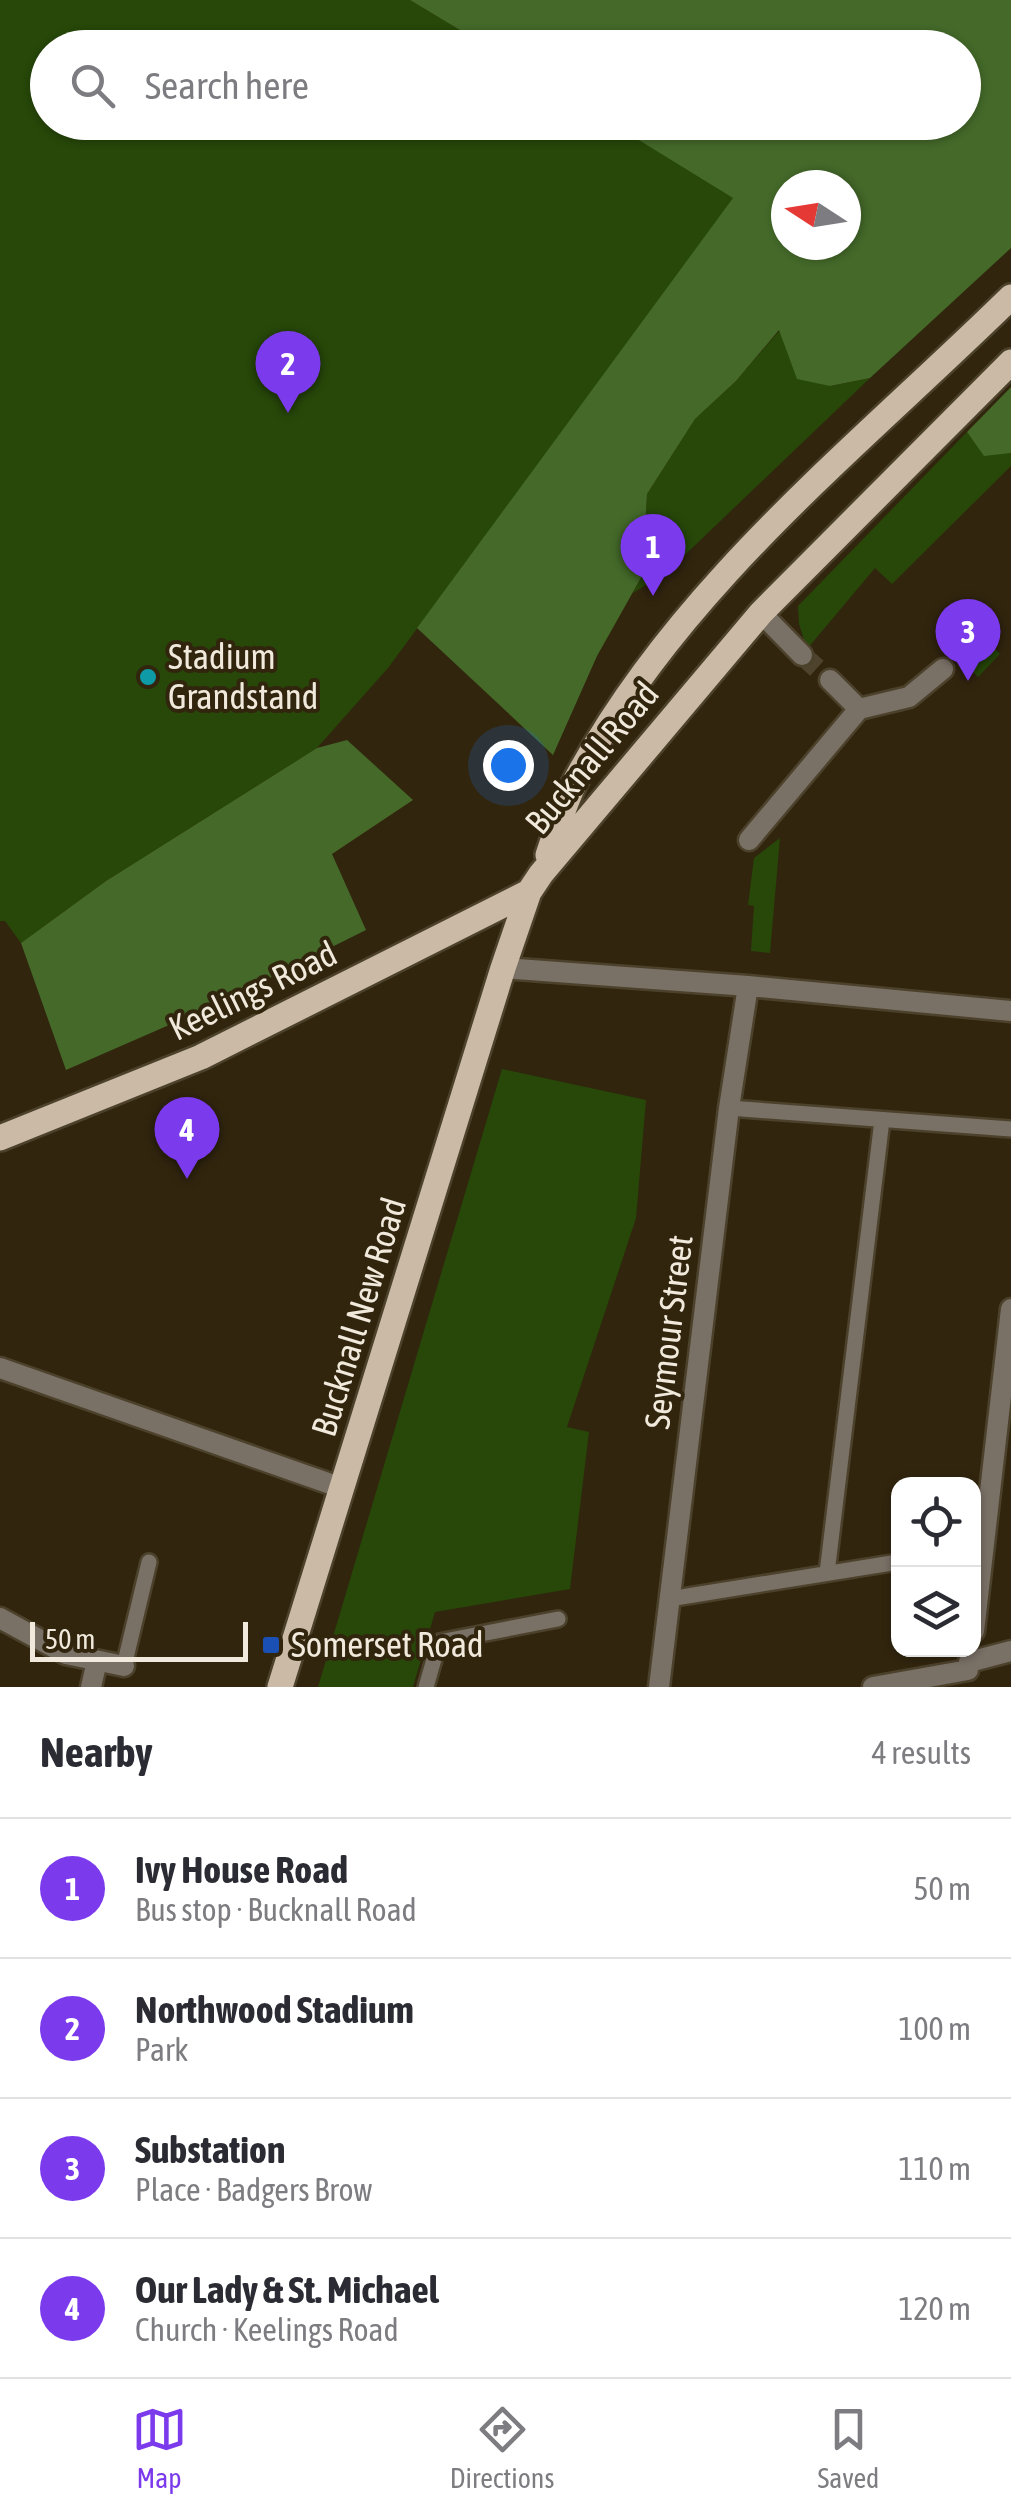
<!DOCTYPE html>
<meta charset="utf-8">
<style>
:root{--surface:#fff;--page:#f7f7f7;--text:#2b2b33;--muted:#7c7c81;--line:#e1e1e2;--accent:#7c3aed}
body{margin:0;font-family:"Asap Condensed",sans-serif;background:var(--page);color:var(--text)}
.controls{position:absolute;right:30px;bottom:30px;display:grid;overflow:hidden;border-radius:20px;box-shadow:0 2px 8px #0004}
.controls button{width:90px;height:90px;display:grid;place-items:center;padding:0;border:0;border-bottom:2px solid var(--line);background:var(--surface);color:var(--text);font:50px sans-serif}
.compass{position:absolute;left:771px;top:170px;width:90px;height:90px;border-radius:50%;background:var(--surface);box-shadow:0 2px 8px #0004;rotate:282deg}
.scale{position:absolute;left:30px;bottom:25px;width:218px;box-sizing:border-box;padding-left:10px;border:5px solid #f1eadc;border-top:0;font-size:28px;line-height:35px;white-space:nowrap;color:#f1eadc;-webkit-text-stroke:8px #31250e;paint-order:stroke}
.you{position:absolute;left:508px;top:765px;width:35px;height:35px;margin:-25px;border:8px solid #fff;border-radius:50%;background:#1a73e8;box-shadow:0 0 0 15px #1a73e833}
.badge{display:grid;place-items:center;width:65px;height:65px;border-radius:50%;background:var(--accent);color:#fff;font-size:32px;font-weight:700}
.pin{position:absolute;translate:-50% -82px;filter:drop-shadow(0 2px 5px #0008)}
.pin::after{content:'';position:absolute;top:52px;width:35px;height:30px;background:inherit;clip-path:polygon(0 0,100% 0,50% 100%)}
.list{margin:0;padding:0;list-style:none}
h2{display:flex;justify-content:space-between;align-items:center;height:130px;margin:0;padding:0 40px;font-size:42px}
h2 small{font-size:32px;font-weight:400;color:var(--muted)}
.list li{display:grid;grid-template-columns:65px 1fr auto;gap:30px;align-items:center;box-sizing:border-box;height:140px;padding:0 40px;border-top:2px solid var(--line)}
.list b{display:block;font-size:38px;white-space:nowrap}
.list p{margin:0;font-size:32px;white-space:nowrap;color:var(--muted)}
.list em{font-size:32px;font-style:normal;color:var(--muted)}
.icon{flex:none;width:55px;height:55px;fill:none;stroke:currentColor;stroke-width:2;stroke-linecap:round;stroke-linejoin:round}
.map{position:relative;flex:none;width:1011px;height:1687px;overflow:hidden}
.search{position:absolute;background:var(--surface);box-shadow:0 2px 8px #0004;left:30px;right:30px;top:30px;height:110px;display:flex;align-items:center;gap:25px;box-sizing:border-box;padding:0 35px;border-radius:55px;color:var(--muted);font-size:38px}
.sheet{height:690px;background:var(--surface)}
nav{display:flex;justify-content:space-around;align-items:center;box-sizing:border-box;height:140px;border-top:2px solid var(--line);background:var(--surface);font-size:28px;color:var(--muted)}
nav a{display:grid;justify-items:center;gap:5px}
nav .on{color:var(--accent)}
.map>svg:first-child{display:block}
.green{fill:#274809}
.forest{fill:#446929;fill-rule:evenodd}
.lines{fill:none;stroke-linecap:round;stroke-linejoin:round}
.street-tunnel{stroke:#4e432d;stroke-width:20;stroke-dasharray:20 10;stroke-linecap:butt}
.lane-casing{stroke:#4c412b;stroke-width:20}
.street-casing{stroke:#4c412b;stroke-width:25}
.primary-casing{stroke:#4c412b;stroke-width:30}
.lane{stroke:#797066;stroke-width:15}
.street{stroke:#797066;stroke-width:20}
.primary{stroke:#cbbaa5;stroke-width:25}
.culture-dot{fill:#0f9aa8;stroke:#31250e;stroke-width:4}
.transit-dot{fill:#1a4fb4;stroke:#31250e;stroke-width:4}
.labels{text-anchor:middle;stroke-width:8;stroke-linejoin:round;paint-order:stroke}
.poi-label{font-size:35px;fill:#f1eadc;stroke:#31250e;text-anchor:start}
.street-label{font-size:35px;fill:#f1eadc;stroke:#31250e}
</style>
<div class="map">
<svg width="1011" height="1687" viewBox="0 0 1011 1687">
<rect width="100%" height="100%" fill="#31250e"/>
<path class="green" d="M0,0H410L488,47L48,48V122L611,123L734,198L388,668L317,748L106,881L21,943L5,921H0Z
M780,330L830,386L870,378L667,572L633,593L642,576L647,494L695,419L736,381Z
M967,432L984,455L1011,453V466L892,584L875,568L807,649L799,624L798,606Z
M963,618L1000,654L978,677L942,639Z
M780,838L770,953L751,951L754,906L748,905L754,858Z
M502,1069L646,1100L636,1218L567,1427L589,1432L570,1589L435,1612L413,1687H318Z"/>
<path class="forest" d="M410,0H1011V248L870,378L830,386L797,379L779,330L736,381L695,419L647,494L642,576L597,656L553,755L417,628L733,198L611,123L964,122V48L488,47ZM786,185H846V245H786Z
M1011,387V453L984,456L967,432Z
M347,740L413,800L332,854L366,930L215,1005L66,1070L21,943L106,881L317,748Z"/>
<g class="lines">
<path class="street-tunnel" d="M802,655L830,680"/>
<g class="lane-casing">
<path id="lane" d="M729,1108L1011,1129
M827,1573L882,1120
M669,1599L898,1562
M124,1666L149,1562
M426,1687L439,1642L558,1619"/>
</g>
<g class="street-casing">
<path id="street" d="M761,613L802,655
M830,680L859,709
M749,840L859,709L909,697L943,669
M503,968L748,986L1011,1011
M0,1368L342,1488
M0,1618L66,1654L124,1666
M974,1631L1011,1309
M969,1662L1011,1651
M91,1687L97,1661
M659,1687L729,1108L748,986
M873,1687L968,1670"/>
</g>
<g class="primary-casing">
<path id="primary" d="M548,855C557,829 565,800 578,776C682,584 857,448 1011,297
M0,1138L201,1057L529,892
M280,1687L503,968L529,892L541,874L761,613L1011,362"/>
</g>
<use href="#lane" class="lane"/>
<use href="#street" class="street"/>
<use href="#primary" class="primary"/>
</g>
<circle class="culture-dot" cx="148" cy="677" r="10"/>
<rect class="transit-dot" x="261" y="1635" width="20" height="20" rx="5"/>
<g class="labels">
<g class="poi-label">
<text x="168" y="669">Stadium<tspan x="168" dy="40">Grandstand</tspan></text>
<text x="291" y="1657">Somerset Road</text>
</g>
<g class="street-label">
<text transform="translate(592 758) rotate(-50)" y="12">Bucknall Road</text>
<text transform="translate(253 991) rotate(-26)" y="12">Keelings Road</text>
<text transform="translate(359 1317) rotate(-73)" y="12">Bucknall New Road</text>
<text transform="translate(669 1332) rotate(-83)" y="12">Seymour Street</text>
</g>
</g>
</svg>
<div class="controls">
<button><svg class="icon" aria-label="locate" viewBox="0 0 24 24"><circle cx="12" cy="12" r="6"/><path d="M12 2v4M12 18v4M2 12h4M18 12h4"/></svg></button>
<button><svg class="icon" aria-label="layers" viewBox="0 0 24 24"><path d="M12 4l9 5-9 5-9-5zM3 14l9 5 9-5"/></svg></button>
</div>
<svg class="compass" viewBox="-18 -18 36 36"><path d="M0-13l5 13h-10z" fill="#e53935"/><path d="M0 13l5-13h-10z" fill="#7c7c81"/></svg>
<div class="scale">50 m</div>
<div class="you"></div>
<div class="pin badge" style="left:653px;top:596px">1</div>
<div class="pin badge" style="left:288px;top:413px">2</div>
<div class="pin badge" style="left:968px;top:681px">3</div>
<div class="pin badge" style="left:187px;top:1179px">4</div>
<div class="search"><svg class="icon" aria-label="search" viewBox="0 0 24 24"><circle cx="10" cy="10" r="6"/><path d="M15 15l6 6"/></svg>Search here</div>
</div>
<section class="sheet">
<h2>Nearby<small>4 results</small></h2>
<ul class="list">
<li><span class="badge">1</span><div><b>Ivy House Road</b><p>Bus stop · Bucknall Road</p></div><em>50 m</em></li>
<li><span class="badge">2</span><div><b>Northwood Stadium</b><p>Park</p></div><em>100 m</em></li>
<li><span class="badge">3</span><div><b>Substation</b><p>Place · Badgers Brow</p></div><em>110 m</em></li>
<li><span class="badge">4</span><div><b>Our Lady &amp; St. Michael</b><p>Church · Keelings Road</p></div><em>120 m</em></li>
</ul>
</section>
<nav>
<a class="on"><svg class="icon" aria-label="map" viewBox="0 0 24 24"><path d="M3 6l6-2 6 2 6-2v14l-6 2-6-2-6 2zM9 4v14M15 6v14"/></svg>Map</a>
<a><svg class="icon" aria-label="directions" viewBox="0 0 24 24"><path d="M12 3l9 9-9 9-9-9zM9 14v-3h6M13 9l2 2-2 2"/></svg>Directions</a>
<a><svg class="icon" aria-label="saved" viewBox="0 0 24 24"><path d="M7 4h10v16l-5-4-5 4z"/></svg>Saved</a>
</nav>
